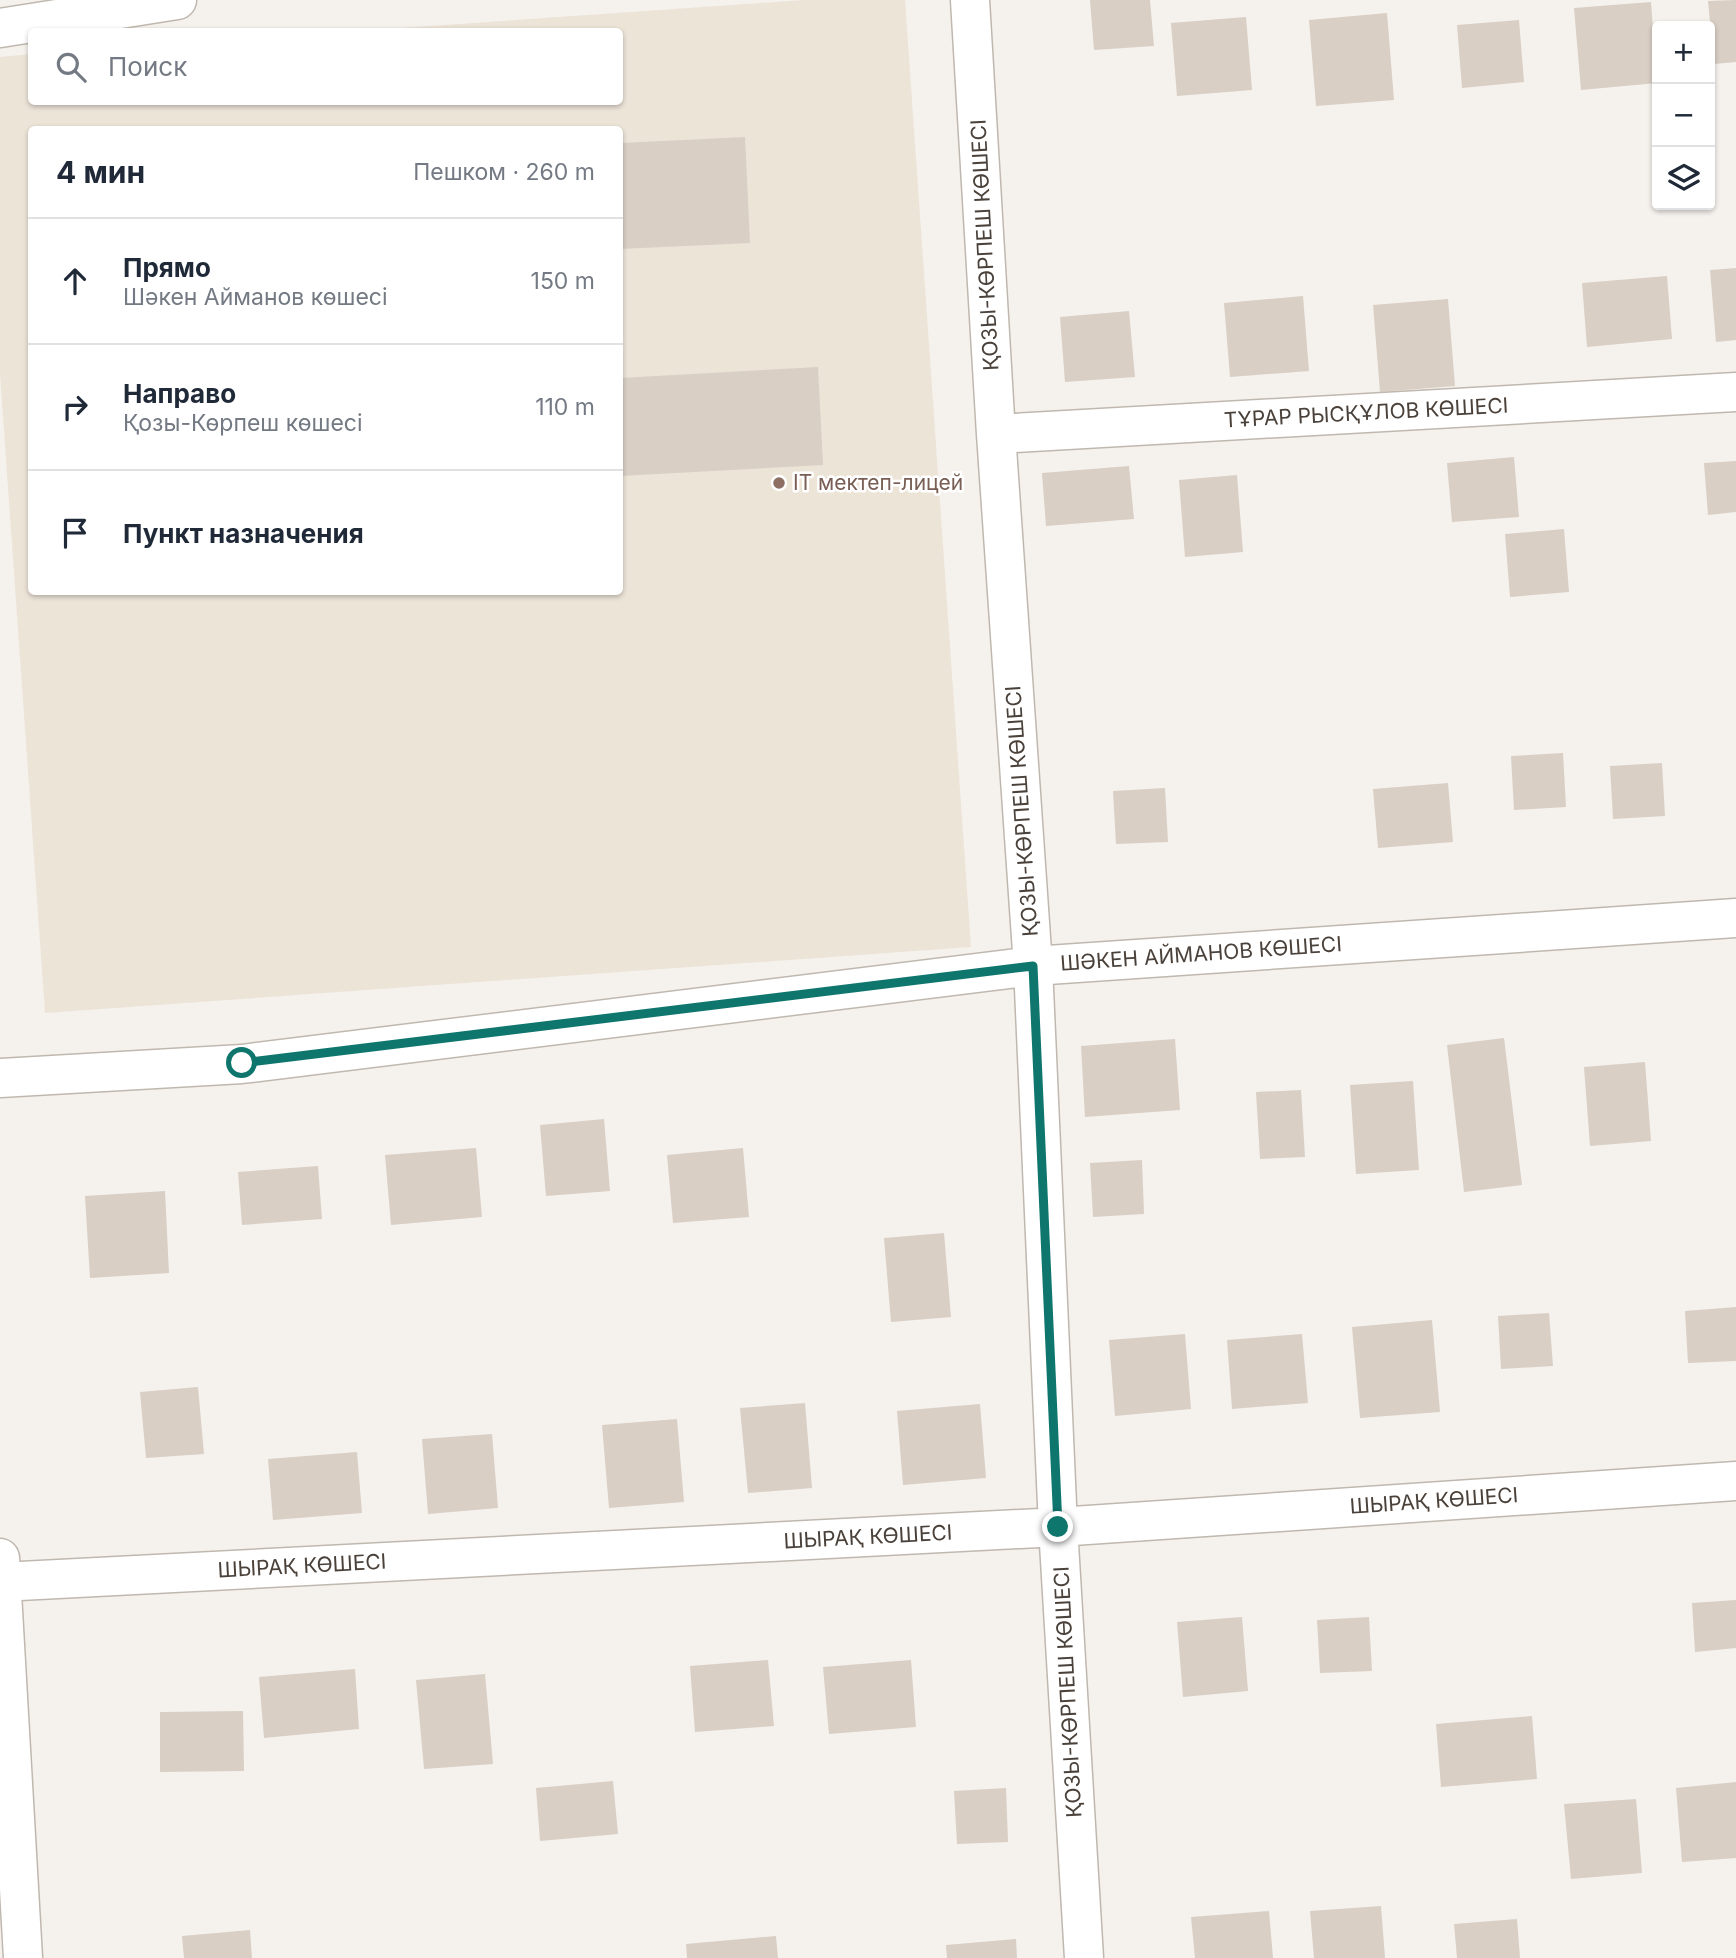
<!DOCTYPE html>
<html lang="ru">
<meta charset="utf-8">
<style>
:root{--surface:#fff;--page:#f2f2f3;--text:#1f2937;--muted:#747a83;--line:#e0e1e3}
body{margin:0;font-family:Inter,sans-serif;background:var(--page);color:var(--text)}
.controls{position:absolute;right:21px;top:21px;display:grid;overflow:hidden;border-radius:7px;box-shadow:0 2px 5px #0004}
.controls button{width:63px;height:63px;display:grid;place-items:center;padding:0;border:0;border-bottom:2px solid var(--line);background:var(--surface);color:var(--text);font:35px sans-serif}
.stop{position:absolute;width:21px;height:21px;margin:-16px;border:5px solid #0f766e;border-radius:50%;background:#fff}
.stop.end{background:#0f766e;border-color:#fff;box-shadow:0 2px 7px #0008}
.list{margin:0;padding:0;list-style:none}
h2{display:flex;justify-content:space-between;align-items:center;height:91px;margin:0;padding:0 28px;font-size:30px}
h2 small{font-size:23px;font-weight:400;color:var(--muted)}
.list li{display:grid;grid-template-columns:46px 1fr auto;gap:21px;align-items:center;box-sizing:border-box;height:126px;padding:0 28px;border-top:2px solid var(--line)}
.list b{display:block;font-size:26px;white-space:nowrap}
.list p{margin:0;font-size:23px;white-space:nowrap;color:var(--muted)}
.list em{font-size:23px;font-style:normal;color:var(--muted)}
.icon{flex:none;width:38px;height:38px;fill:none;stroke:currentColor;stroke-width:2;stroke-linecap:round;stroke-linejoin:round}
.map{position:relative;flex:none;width:1736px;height:1958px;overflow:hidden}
.search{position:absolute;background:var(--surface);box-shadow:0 2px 5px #0004;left:28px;top:28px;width:595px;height:77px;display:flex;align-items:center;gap:18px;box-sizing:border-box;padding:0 24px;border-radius:7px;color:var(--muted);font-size:26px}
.panel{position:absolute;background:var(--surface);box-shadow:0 2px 5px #0004;left:28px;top:126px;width:595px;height:469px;border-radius:7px}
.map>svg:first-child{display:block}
.education{fill:#ede4d8;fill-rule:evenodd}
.building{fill:#d9cfc5}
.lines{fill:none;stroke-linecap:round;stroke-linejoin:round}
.minor-casing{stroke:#c0b8af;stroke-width:41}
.minor{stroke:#fff;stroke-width:38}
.route{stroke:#0f766e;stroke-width:9}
.education-dot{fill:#8d6e63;stroke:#fff;stroke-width:2.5}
.labels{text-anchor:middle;stroke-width:5;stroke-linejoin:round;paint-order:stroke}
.street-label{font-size:21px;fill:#4a413a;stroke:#fff}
.education-label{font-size:21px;fill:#785e54;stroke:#fff;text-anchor:start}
</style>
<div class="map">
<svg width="1736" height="1958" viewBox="0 0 1736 1958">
<rect width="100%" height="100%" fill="#f5f1ed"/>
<path class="education" d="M804,0H905L971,947L45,1013L0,374V57L31,54L32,102H620V32L357,31ZM32,130H620V592H32Z"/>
<path class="building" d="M1090,0H1150L1154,46L1094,50Z
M1736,0V62L1714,64L1708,1Z
M1651,2L1657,83L1581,90L1574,8Z
M1387,13L1394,100L1316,106L1309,20Z
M1246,17L1252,90L1177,96L1171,23Z
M1519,20L1524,82L1462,88L1457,25Z
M745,137L750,243L620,249V143Z
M1736,268V340L1716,342L1710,270Z
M1667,276L1672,339L1587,347L1582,283Z
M1303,296L1309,371L1230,377L1224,303Z
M1448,299L1455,386L1380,392L1373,305Z
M1129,311L1135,377L1065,382L1060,317Z
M818,367L823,465L620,476V378Z
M1514,457L1519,517L1452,522L1447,463Z
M1736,461V512L1708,515L1704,463Z
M1129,466L1134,519L1046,526L1042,473Z
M1237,475L1243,552L1185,557L1179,480Z
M1564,529L1569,592L1510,597L1505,534Z
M1563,753L1566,807L1514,810L1511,756Z
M1662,763L1665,816L1613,819L1610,766Z
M1448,783L1453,842L1378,848L1373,789Z
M1165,788L1168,842L1116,844L1113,791Z
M1504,1038L1522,1185L1464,1192L1447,1045Z
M1175,1039L1180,1110L1085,1117L1081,1046Z
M1645,1062L1651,1141L1590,1146L1584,1067Z
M1413,1081L1419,1170L1356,1174L1350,1085Z
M1301,1090L1305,1157L1260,1159L1256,1092Z
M604,1119L610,1191L546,1196L540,1125Z
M476,1148L482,1217L391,1225L385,1155Z
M743,1148L749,1217L673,1223L667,1155Z
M1142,1160L1144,1214L1093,1217L1090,1163Z
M318,1166L322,1219L242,1225L238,1172Z
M165,1191L169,1273L90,1278L85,1196Z
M944,1233L951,1317L891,1322L884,1238Z
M1736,1307V1361L1688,1363L1685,1311Z
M1549,1313L1553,1366L1501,1369L1498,1316Z
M1432,1320L1440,1412L1360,1418L1352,1327Z
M1185,1334L1191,1409L1115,1416L1109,1340Z
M1302,1334L1308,1403L1232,1409L1227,1340Z
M198,1387L204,1454L146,1458L140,1392Z
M805,1403L812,1488L748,1493L740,1408Z
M980,1404L986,1478L903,1485L897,1411Z
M677,1419L684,1502L609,1508L602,1425Z
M492,1434L498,1508L428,1514L422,1439Z
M357,1452L362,1513L273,1520L268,1459Z
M1736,1600V1648L1695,1652L1692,1603Z
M1242,1617L1248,1691L1183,1697L1177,1622Z
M1369,1617L1372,1671L1320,1673L1317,1620Z
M768,1660L774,1726L695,1732L690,1666Z
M911,1660L916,1727L829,1734L823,1667Z
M355,1669L359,1729L264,1738L259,1677Z
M485,1674L493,1764L424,1769L416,1680Z
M243,1711L244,1771L160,1772V1712Z
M1532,1716L1537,1779L1441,1787L1436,1724Z
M613,1781L618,1834L540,1841L536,1788Z
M1736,1782V1858L1682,1862L1676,1788Z
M1006,1788L1008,1842L957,1844L954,1791Z
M1636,1799L1642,1873L1571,1879L1564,1804Z
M1381,1906L1385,1958H1314L1310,1911Z
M1269,1911L1273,1958H1195L1191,1917Z
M1517,1919L1520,1958H1457L1454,1924Z
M250,1930L252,1958H184L182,1936Z
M776,1936L778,1958H687L686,1944Z
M1016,1939L1017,1958H947L946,1945Z"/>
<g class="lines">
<g class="minor-casing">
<path id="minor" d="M970,0L996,434L1033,966L1058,1527L1084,1958
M0,28L177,0
M996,434L1736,392
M0,1078L242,1064L1033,966L1736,918
M0,1558L23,1958
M0,1582L1058,1527L1736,1481"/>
</g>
<use href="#minor" class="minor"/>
</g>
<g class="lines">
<path class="route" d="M242,1063L1033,966L1058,1527"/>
</g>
<circle class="education-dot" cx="779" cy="483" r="7"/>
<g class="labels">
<g class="street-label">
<text transform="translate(985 245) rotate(-93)" y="7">ҚОЗЫ-КӨРПЕШ КӨШЕСІ</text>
<text transform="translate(1366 413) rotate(-3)" y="7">ТҰРАР РЫСҚҰЛОВ КӨШЕСІ</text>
<text transform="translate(1022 811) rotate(-94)" y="7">ҚОЗЫ-КӨРПЕШ КӨШЕСІ</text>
<text transform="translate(1201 954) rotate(-4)" y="7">ШӘКЕН АЙМАНОВ КӨШЕСІ</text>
<text transform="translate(1434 1501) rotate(-4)" y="7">ШЫРАҚ КӨШЕСІ</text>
<text transform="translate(868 1537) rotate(-3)" y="7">ШЫРАҚ КӨШЕСІ</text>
<text transform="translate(302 1566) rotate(-3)" y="7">ШЫРАҚ КӨШЕСІ</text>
<text transform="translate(1068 1692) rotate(-93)" y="7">ҚОЗЫ-КӨРПЕШ КӨШЕСІ</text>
</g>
<g class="education-label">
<text x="793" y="490">IT мектеп-лицей</text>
</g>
</g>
</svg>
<div class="controls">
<button>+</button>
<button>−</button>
<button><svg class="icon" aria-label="layers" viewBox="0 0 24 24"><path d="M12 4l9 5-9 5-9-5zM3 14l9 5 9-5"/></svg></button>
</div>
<div class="stop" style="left:242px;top:1063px"></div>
<div class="stop end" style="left:1058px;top:1527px"></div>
<div class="search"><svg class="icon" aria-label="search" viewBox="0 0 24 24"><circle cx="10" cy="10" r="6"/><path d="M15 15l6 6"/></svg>Поиск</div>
<section class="panel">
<h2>4 мин<small>Пешком · 260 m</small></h2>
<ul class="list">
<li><svg class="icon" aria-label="ahead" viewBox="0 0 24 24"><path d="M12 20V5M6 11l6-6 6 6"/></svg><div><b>Прямо</b><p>Шәкен Айманов көшесі</p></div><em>150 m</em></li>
<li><svg class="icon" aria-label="right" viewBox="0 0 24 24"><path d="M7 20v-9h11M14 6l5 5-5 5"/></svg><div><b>Направо</b><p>Қозы-Көрпеш көшесі</p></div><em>110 m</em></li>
<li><svg class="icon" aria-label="arrive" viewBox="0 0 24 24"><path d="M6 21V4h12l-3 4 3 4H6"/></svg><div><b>Пункт назначения</b></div></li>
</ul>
</section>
</div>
